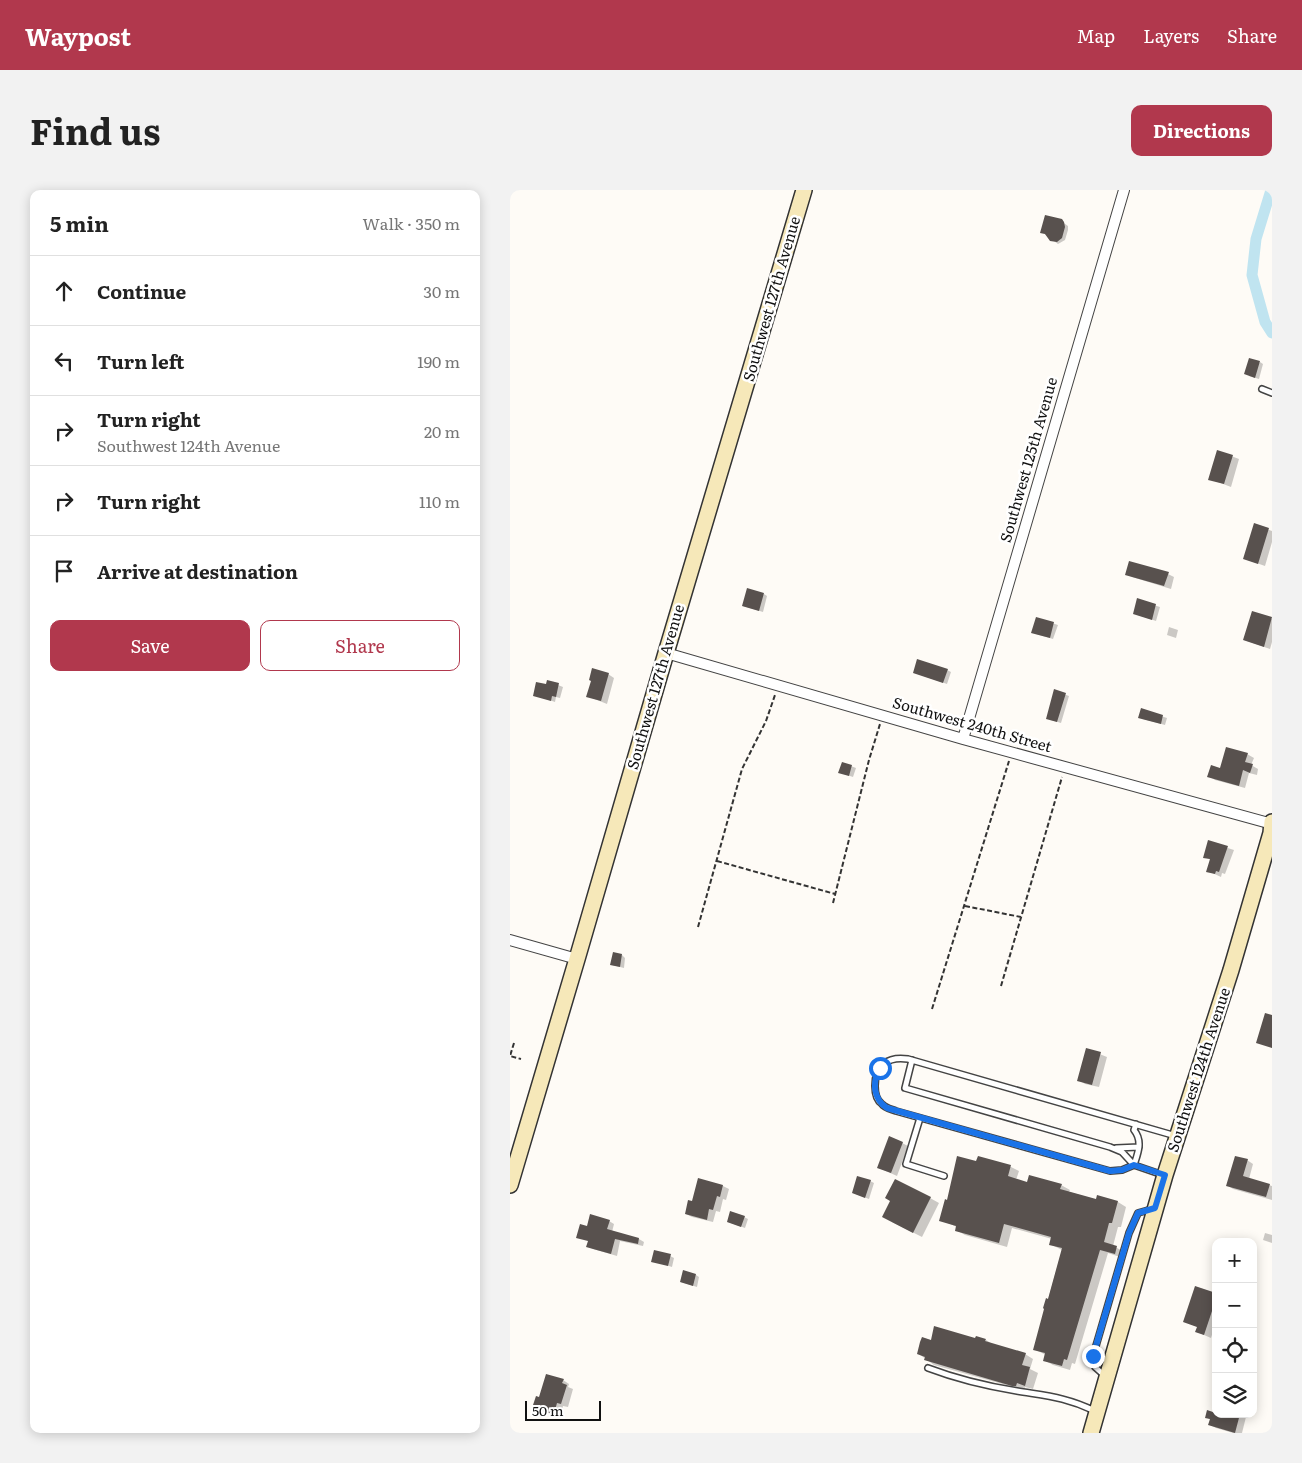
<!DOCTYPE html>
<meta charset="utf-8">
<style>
:root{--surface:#fff;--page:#f2f2f2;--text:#222;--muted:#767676;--line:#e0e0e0;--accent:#b1384d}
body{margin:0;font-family:Literata,serif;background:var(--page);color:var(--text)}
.controls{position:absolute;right:15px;bottom:15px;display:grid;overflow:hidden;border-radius:10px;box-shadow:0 2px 12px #0003}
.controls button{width:45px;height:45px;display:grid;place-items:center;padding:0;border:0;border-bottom:1px solid var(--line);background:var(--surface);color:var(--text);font:25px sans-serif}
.scale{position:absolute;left:15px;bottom:12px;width:76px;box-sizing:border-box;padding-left:5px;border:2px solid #111;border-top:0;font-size:14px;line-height:18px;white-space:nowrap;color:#111;-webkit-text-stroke:4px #fff;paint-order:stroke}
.stop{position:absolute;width:15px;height:15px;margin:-11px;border:4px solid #1a73e8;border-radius:50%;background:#fff}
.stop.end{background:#1a73e8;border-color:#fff;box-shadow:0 1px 5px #0008}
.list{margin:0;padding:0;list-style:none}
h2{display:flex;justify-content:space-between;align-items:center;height:65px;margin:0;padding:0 20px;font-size:21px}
h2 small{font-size:16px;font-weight:400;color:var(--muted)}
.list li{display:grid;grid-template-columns:32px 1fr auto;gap:15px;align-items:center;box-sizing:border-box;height:70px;padding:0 20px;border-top:1px solid var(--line)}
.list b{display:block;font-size:19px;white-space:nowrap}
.list p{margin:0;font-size:16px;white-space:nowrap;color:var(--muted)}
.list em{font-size:16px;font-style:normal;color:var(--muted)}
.actions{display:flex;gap:10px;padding:15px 20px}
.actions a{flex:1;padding:11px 0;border:1px solid var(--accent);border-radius:10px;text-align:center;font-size:18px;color:var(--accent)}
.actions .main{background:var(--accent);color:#fff}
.icon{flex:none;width:28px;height:28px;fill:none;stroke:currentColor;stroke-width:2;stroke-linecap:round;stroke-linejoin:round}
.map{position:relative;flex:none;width:762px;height:1243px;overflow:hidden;border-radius:10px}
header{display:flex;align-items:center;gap:30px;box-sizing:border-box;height:70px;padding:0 25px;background:var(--accent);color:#fff}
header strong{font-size:24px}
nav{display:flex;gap:28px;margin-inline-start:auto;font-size:18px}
.intro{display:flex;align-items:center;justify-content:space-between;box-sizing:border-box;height:120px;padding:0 30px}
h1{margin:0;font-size:35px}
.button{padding:12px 22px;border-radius:10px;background:var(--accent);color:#fff;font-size:18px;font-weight:700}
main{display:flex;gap:30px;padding:0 30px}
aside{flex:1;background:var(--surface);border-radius:10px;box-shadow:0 2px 12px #0003}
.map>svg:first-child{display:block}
.shadow{fill:#0003}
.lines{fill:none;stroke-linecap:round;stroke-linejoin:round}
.canal{stroke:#c0e4f0;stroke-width:11}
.building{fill:#58514e}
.lane-casing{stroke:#444;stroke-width:8}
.street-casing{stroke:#444;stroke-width:12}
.secondary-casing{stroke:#333;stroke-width:18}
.path{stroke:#333;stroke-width:2;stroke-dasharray:5 2.5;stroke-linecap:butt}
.lane{stroke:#fff;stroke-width:5}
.street{stroke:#fff;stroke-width:10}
.secondary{stroke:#f6e8b9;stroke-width:15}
.route{stroke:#1a73e8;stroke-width:6}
.labels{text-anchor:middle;stroke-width:5;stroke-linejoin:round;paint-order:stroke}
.street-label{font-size:15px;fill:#111;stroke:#fff}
</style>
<header>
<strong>Waypost</strong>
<nav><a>Map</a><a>Layers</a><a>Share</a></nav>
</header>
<div class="intro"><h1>Find us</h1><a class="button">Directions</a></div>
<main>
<aside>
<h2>5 min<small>Walk · 350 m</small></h2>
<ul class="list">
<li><svg class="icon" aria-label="ahead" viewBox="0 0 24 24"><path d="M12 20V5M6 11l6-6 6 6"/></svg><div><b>Continue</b></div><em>30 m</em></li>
<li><svg class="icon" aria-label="left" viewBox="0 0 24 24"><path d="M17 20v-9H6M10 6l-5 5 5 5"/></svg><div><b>Turn left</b></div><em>190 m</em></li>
<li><svg class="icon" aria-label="right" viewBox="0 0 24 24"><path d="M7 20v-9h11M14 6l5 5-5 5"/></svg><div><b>Turn right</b><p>Southwest 124th Avenue</p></div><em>20 m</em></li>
<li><svg class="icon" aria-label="right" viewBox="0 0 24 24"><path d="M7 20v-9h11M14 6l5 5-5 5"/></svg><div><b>Turn right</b></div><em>110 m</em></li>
<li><svg class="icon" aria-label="arrive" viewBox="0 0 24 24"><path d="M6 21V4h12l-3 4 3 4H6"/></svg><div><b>Arrive at destination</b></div></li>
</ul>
<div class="actions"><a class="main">Save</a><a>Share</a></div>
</aside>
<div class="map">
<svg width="762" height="1243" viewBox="0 0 762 1243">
<rect width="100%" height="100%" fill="#fefbf6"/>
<path class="shadow" d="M551,31L558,36V40L555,50L548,54L532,42Z
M750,172L753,174L749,189L739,186Z
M708,261L729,269L721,297L700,289Z
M745,335L762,341V352L755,376L735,369Z
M616,384H658L664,387L661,399L622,387Z
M254,404L257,406L253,422L233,416Z
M628,410L650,417L646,431L628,425Z
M742,423L762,429V452L760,459L734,450Z
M527,428L548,435L543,449L526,444Z
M659,437L668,440L666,448L657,445Z
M437,480L441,482L437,494L405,483Z
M98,484L104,488L97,514L77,506Z
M38,491L53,497L50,508L46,507L45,512L24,505L37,496Z
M545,501L559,506L551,533L541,530Z
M632,520L657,528L655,535L633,529Z
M737,564L744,568L741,575L748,579L747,585L739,583L735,598L705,590L699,586Z
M333,573L346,578L343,587L334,584Z
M699,652L724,660L715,684L712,683L711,687L698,681L701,670L695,667Z
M112,765L115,768L114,778L102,775Z
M577,859L597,867L589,897L575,894L569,890Z
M392,953L398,956L387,986L369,978Z
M737,970L743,974L739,989L762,996V1010L723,999L717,995Z
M467,973L501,977L509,981L506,990L518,993L551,995L560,1000L559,1002L587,1010L588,1007L608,1012L616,1017L611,1037H608L603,1056L615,1062L613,1068L598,1063L565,1174L562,1173L560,1180L543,1175L534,1170L536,1165L524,1159L552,1060L540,1054L542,1049L502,1038L497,1057L455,1045L446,1040L447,1037L431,1030L438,1012Z
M189,990L213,996L219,999L216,1010L213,1009L210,1022L206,1021L203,1032L182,1027L176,1024L183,1012Z
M360,991L364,993L359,1009L343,1003Z
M420,1008L429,1013L412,1047L382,1032V1010Z
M234,1027L238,1029L235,1038L218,1032Z
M99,1031L104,1034L102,1042L129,1049L134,1052L133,1056L110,1051L107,1066L83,1059L78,1056L84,1051L67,1047L77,1038Z
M755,1043L762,1045V1053L753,1050Z
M160,1066L164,1068L162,1077L143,1071Z
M186,1085L189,1087L187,1097L171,1092Z
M706,1104V1132L701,1148L687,1142L688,1137L675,1132Z
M466,1148L476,1150L484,1155L515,1164L523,1169L520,1179L528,1183L523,1199L515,1197L514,1200L424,1175L409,1164L422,1151L466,1149Z
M53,1190L59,1194L58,1197L63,1199L58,1217L53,1216L50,1226L30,1221L24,1217L30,1209Z
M705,1217L706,1224H731L736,1227L732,1243H723L706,1238L700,1235L701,1230L696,1227L703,1223Z"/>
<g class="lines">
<path class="canal" d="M761,0L746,49L742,85L755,132L762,143"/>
</g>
<path class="building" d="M535,25L552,29L554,32L555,37L552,48L547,52L540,51L535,44L530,43Z
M739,168L750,171L745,188L734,184Z
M707,260L723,265L714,294L698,290Z
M744,333L759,338L748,374L733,369Z
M619,371L659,382L654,396L615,385Z
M237,398L254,403L249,421L232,416Z
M627,408L646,414L642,430L623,424Z
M742,421L762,427L754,457L733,450Z
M526,427L544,432L540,448L521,443Z
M407,469L438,479L433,493L403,483Z
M82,478L99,483L91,511L76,507L81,491L79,490Z
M37,490L49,493L46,507L42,506L41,511L23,506L26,492L36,494Z
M544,499L556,503L547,532L536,529Z
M631,518L653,525L651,534L628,528Z
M716,557L738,563L735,572L743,574L740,583L733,580L729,596L697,587L701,575L710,578Z
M332,572L342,575L339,586L328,583Z
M698,650L718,656L709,682L706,681L705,684L696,682L700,669L693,668Z
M103,762L112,764L110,777L100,775Z
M755,823L762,825V858L746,853Z
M576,858L591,862L582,895L567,891Z
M379,946L393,952L381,983L367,978Z
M447,966L466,971L468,966L501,975L498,986L517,992L519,985L552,994L550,999L586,1009L587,1005L608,1011L602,1033H599L594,1052L607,1056L605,1064L590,1060L557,1170L554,1169L552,1176L533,1171L535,1163L523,1160L534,1119L533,1118L536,1108L538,1109L552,1058L539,1055L541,1047L494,1034L489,1053L445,1041L446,1036L429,1031L435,1009L437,1010Z
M725,966L738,969L733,986L760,994L756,1007L716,996Z
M347,986L361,990L355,1008L342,1003Z
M188,988L213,995L210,1007L207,1006L203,1020L199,1019L197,1030L175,1024L178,1010L182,1011Z
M385,989L421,1007L403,1043L372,1027L380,1011L375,1008Z
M220,1021L235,1026L231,1037L217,1032Z
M80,1024L100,1030L97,1039L129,1048L128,1054L105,1049L101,1064L76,1057L78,1051L66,1048L70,1034L77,1036Z
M144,1060L161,1064L158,1076L141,1072Z
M173,1080L186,1084L183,1096L170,1092Z
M685,1096L706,1103V1109L694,1145L685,1142L687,1137L673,1132Z
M424,1136L465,1148L466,1146L476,1149L475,1151L516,1163L512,1175L520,1177L515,1196L507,1193L506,1196H502L414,1170L415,1167L407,1164L410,1152L412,1147L421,1150Z
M36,1184L54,1189L52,1193L57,1195L51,1214L47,1213L44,1224L22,1218L26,1206L29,1207Z
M697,1220L706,1223V1224H730L725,1243L698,1235L700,1229L695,1228Z"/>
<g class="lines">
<g class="lane-casing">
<path id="lane" d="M752,199L762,203
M402,870L395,898L600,957L612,962L624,975
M410,928L396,974L434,986
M606,958L629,957
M624,975C628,963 633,951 624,940L626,934
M653,985L624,975L612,980L600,981L386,921C381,919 375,918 372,914C366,910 365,903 365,896C365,875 378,866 398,869L666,946
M418,1178C447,1189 476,1196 507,1201C537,1206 556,1207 585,1221
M594,1185L585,1177L583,1166L619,1043L628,1023L642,1019"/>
</g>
<g class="street-casing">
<path id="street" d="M156,463L453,549L762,634
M453,549L614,0
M0,750L67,769"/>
</g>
<g class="secondary-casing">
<path id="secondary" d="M0,995L67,769L156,463L294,0
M581,1243L655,985L721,780L761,643L762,632"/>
</g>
<path class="path" d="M207,671L325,704
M323,713L359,570L370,534
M455,716L511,727
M188,737L232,579L256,531L265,505
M491,796L552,587
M422,819L499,571
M4,853L0,866L11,869"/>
<use href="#lane" class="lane"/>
<use href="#street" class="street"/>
<use href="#secondary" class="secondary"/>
</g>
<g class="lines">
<path class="route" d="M370,878C362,892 363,909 377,918L600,981L612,980L624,975L655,985L645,1018L628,1023L619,1043L583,1166"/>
</g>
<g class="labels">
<g class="street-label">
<text transform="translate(262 109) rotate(-74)" y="5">Southwest 127th Avenue</text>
<text transform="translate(519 270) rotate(-74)" y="5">Southwest 125th Avenue</text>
<text transform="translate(146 497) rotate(-74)" y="5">Southwest 127th Avenue</text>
<text transform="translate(462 535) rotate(16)" y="5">Southwest 240th Street</text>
<text transform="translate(689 880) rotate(-72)" y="5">Southwest 124th Avenue</text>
</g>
</g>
</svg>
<div class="controls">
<button>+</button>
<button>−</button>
<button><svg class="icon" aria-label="locate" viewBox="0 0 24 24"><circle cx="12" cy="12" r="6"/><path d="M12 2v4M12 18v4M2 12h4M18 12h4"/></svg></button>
<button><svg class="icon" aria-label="layers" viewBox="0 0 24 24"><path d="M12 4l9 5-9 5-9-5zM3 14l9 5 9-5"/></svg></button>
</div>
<div class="scale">50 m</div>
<div class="stop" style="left:370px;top:878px"></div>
<div class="stop end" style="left:583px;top:1166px"></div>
</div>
</main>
